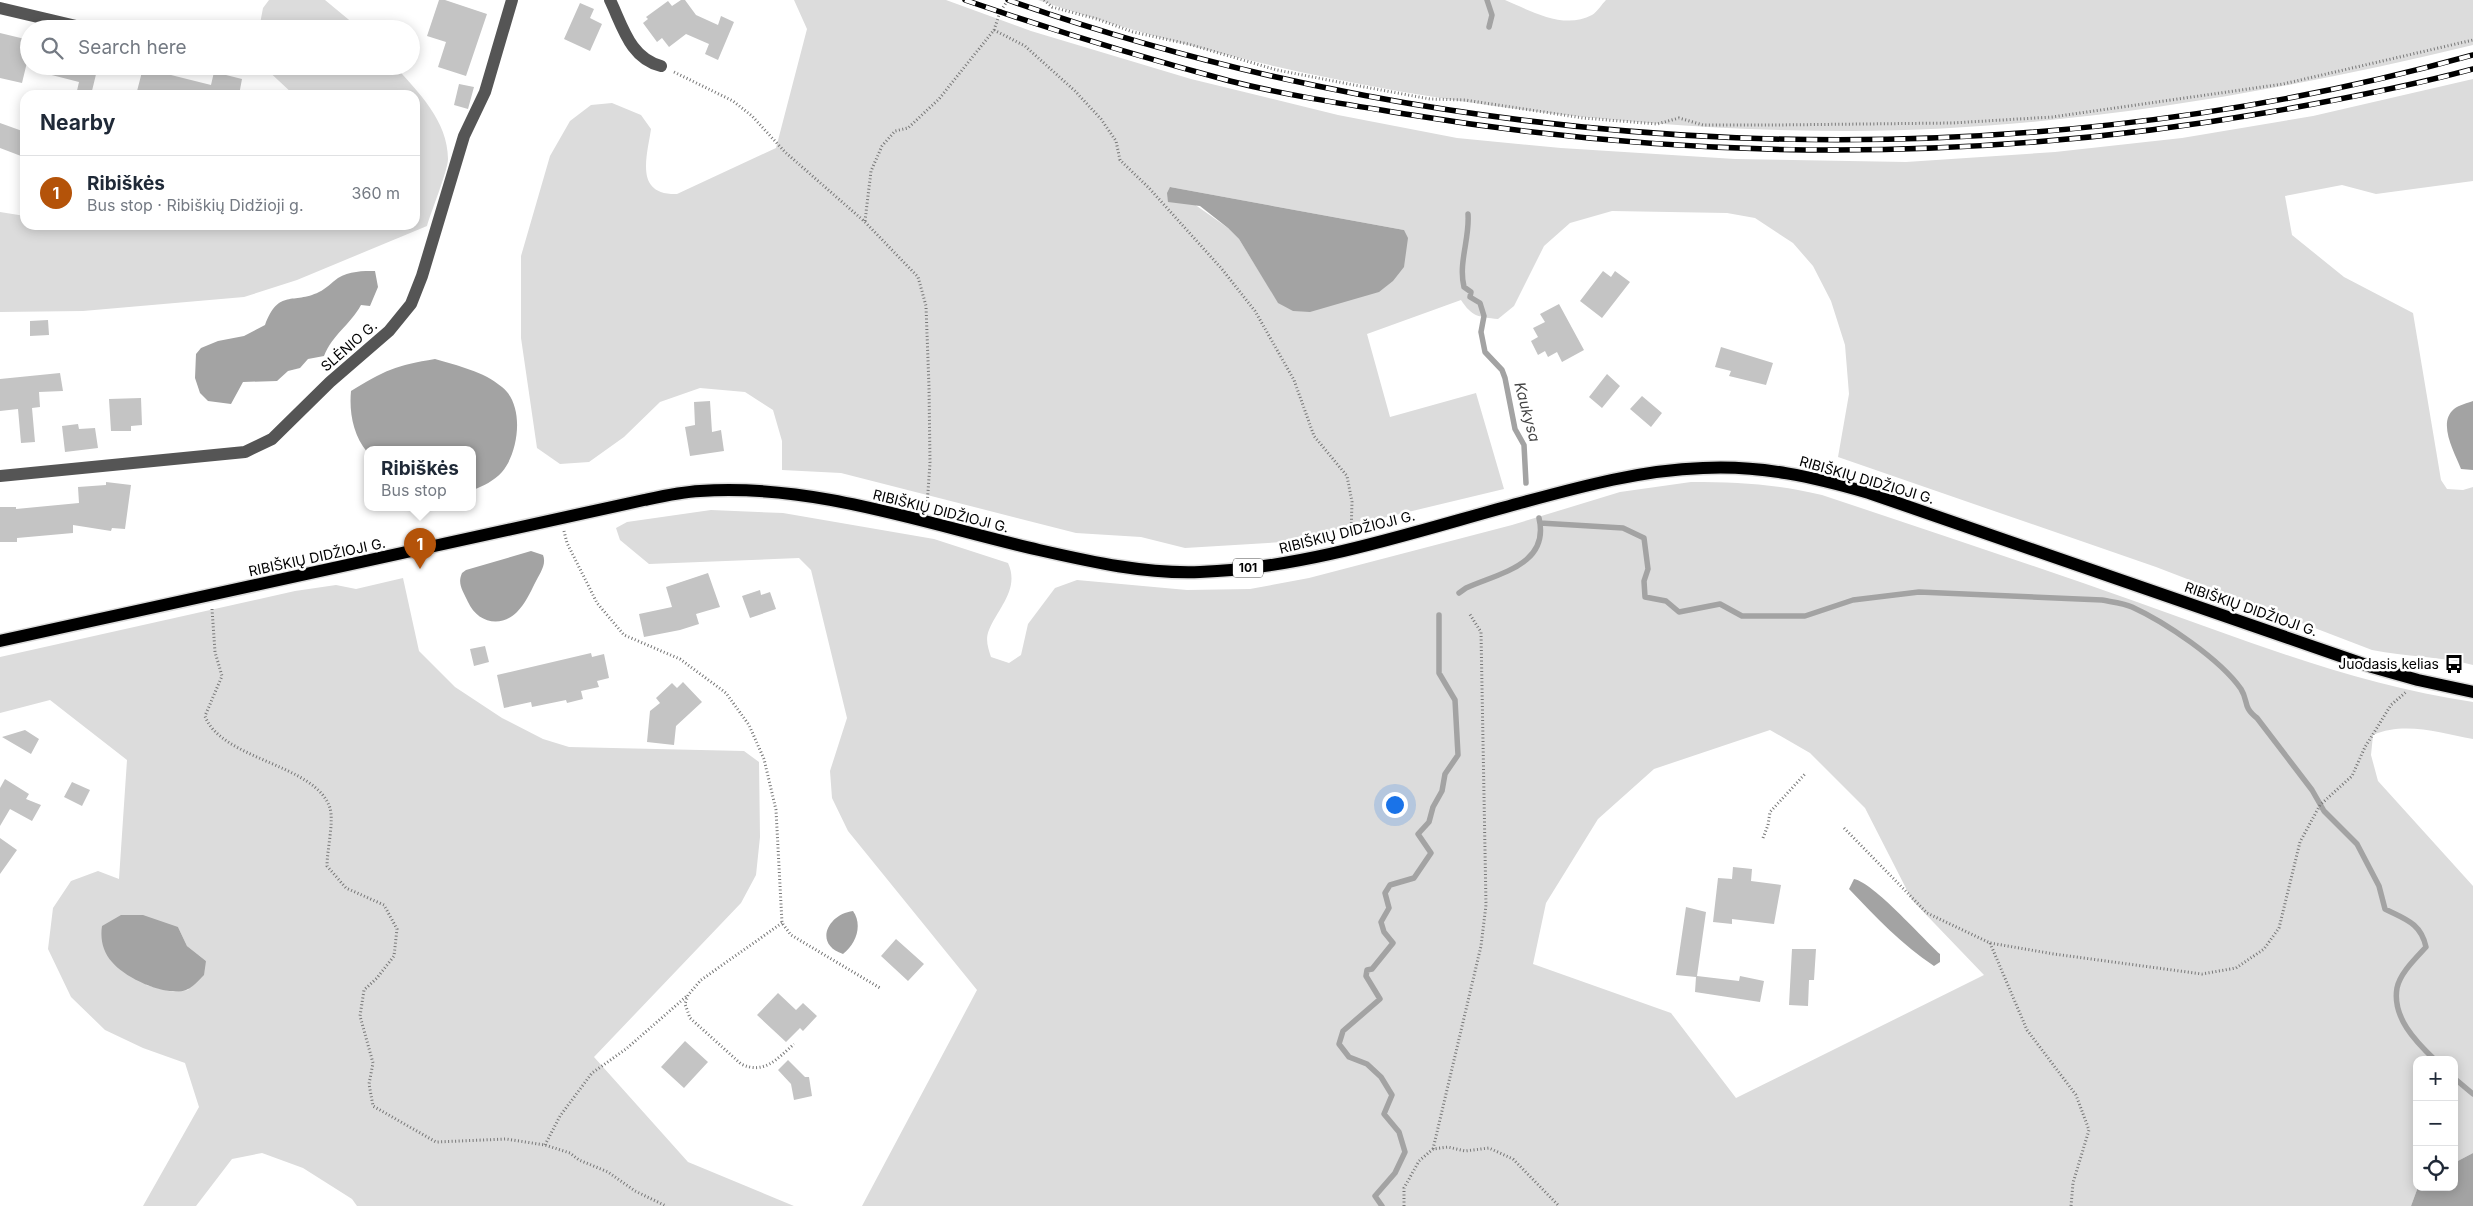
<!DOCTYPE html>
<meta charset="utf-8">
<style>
:root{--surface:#fff;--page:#f6f6f7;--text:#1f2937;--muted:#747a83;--line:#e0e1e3;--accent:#b45309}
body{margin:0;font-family:Inter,sans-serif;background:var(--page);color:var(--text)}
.controls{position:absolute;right:15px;bottom:15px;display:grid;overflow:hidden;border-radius:10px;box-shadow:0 2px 12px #0003}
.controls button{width:45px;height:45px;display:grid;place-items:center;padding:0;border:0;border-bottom:1px solid var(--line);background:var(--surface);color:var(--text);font:25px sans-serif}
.you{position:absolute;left:1394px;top:804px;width:18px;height:18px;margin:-12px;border:4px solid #fff;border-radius:50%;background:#1a73e8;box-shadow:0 0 0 8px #1a73e833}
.badge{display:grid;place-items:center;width:32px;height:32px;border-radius:50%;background:var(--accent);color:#fff;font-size:16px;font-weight:700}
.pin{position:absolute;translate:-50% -41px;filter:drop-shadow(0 1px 2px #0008)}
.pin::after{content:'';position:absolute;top:26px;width:18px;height:15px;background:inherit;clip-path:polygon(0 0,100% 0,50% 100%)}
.popup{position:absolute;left:364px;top:446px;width:112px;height:65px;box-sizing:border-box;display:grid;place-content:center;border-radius:10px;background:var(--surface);filter:drop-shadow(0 1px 4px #0005);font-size:16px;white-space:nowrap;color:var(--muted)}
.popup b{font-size:19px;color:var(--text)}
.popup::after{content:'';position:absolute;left:50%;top:100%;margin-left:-10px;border:10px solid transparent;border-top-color:var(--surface)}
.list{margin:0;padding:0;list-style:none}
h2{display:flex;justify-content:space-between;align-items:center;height:65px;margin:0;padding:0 20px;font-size:21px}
h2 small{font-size:16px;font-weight:400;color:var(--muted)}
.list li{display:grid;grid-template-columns:32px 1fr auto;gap:15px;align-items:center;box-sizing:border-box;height:75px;padding:0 20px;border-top:1px solid var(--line)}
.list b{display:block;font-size:19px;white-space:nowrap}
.list p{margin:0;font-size:16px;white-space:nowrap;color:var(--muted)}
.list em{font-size:16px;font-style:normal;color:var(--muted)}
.icon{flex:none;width:28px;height:28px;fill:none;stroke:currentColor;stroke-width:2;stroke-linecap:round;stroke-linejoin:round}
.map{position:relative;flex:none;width:2473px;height:1206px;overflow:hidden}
.search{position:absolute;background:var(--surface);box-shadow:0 2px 12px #0003;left:20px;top:20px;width:400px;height:55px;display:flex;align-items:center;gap:12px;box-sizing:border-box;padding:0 18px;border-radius:28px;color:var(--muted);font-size:19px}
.panel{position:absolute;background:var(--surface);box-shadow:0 2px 12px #0003;left:20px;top:90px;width:400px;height:140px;border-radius:15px}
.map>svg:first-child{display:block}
.green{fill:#dcdcdc;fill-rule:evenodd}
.water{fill:#a3a3a3}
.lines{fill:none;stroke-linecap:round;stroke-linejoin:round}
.stream{stroke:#a3a3a3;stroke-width:5.5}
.building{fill:#c4c4c4}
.major-casing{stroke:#dbdbdb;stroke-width:15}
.path{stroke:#777;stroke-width:3;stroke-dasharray:1 2.5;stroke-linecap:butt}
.minor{stroke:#555;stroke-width:12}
.major{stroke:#000;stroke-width:12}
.rail-casing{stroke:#000;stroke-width:5.5}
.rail{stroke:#fff;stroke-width:4;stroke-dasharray:11;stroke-linecap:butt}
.labels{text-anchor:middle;stroke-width:5;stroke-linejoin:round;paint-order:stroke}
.shield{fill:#fff;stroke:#4c4c4c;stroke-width:1}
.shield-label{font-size:12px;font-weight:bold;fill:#000}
.street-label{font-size:14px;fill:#000;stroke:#fff}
.poi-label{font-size:14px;fill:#000;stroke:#fff;text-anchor:end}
.water-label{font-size:15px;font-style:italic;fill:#444;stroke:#fff}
</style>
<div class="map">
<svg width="2473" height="1206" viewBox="0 0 2473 1206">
<rect width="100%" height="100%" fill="#fff"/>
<path class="green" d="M269,0H325L360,29H259L263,8Z
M794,0H946L1031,31L1191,79L1338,115L1457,138L1561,148L1735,159L1906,162L2055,152L2182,138L2313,116L2473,79V181L2376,194L2342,185L2285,196L2292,235L2344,277L2413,313L2441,480L2447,489L2463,490L2473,487V665C2440,656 2406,657 2372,650L2156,567L1838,457L1849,394L1845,345L1831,301L1813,266L1793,243L1755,218L1727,213L1612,211L1570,223L1544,246L1514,306L1498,319C1479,317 1472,317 1461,300L1367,334L1390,417L1476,393L1504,489L1283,542L1185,548L1141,537L1076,533L841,473L782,470V441L773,410L745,392L700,388L660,402L624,437L589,462L560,464L537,448L521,338V256L550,156L570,121L591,105L612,103L641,115L651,129C647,157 634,195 677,194L776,148L807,29ZM1170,187L1404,230L1278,302L1239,239L1228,228Z
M1038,0H1505C1531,11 1564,30 1592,15C1597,12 1602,4 1606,0H2473V45C2270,94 2060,130 1851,131C1582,131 1292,86 1038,0Z
M263,66H395C418,92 448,121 448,159C448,170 431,212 427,226L297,280L244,297L83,311L0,312V212L25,216V225H415V95H294Z
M1691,482C1740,482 1775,484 1822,495C1927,530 2032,565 2137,602C2247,641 2357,685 2473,702V739C2440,733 2405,721 2373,735L2371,755L2378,781L2473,886V1153L2454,1163V1060H2417L2418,1187L2411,1206H862L977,990L848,831L832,798L830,771L847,718L811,570L799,558L649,564L620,540L616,528L627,522L711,510L783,513L934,539L1008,563C1020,589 998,608 989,630C985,639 988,648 991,657L1009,663L1021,655L1028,624L1055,588L1077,580L1187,590L1250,589L1309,578L1512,525L1620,492ZM1770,730L1810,753L1865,808L1912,900L1984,975L1736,1098L1671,1013L1533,964L1546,903L1598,819L1654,769Z
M403,578L419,651L455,687L502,718L543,739L569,747L744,751L759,762L760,837L756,875L741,903L594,1057L688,1162L794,1206H357L352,1199L303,1168L262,1153L232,1159L196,1206H143L199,1107L185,1063L143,1048L105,1030L71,997L48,949L53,908L71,881L98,871L119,879L127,760L50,700L0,713V657L295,591L336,585L356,589ZM178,927L187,946L206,961L188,990L173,992L146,985Z"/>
<path class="water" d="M1170,187L1404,230L1408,238L1404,267L1393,281L1379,292L1310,312L1293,311L1278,303L1239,239L1228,228L1200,206L1168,202L1167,193Z
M375,271L378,287L370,306L361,305C350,325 333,334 324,356L308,359L300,368L288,371L277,381L243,382L231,404L208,401L200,393L195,378L196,354L201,348L218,341L244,336L265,325C279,288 293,305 319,292C326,289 332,282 338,278C349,271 363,271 375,271Z
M435,359C458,366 483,371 502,387C525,405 519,452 502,472C494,481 483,486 473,490L472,450L367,452C353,435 349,412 351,391C383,371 397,365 435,359Z
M2473,401V470L2461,469C2455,453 2437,423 2454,409C2459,405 2468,403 2473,401Z
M531,551L543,555C547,565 539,574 535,583C530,593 525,604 517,612C500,629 477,622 468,602C463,591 457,584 462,573L466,570Z
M1854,879C1874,883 1922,938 1940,954V962L1934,966C1902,945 1876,917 1849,889Z
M853,911C863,925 856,944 843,954C813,944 828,914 853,911Z
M121,915H143L178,927L187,946L206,961L204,975C199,980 192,988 186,990C166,997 125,978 112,962C103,952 100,939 102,926Z
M2473,1153V1206H2411L2418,1187H2454V1163Z"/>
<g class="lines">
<path class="stream" d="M1487,0L1492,15L1489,27
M1468,214C1470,238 1458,263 1464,287L1471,292L1470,297L1480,303L1484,316L1481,332L1485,352L1502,370L1505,378L1515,429L1524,445L1526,483
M1540,523L1623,528L1644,538L1648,569L1644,581L1645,597L1666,601L1679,612L1720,604L1742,616H1805L1853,600L1919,592L2102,600C2112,602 2123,603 2132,607C2165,622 2220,659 2241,689C2249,702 2242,706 2257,718L2312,790L2324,811L2357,844L2379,886L2385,909C2405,919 2421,923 2426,947C2416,958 2400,973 2397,988C2392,1017 2415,1041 2435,1060
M1459,593L1466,588C1499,573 1550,565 1539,518
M2454,1078L2473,1094
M1382,1206L1375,1196L1395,1173L1405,1152L1399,1132L1384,1114L1392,1095L1381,1077L1367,1064L1349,1057L1339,1044L1343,1031L1380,999L1366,976L1367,970L1372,969L1393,943L1384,932L1381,922L1389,908L1385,893L1390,885L1414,878L1431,853L1418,834L1429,822L1433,807L1442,791L1445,774L1458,755L1455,700L1439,673V615"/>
</g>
<path class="building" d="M439,0H445L487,14L466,76L438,67L446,42L427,36Z
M681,0H685L696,15L718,25L721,16L734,22L718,60L705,54L709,44L686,34L669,47L662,38L657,42L643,23L648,19L646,17L668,1L672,6Z
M580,3L594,9L590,18L602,24L590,51L564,39Z
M0,33L29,40V54L22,83L0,78Z
M40,66H98L91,95H76L79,82L40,72Z
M143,68L211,85L214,72L242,79L239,95H136Z
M459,84L474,87L468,109L454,105Z
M0,123L25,132V146L21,156L0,148Z
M1603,271L1611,277L1615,271L1630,282L1602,318L1580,301Z
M1559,304L1584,350L1562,362L1557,352L1548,357L1545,351L1538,355L1531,341L1538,337L1533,328L1545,322L1540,314Z
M48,320L49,335L30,336V321Z
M1721,347L1773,363L1766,385L1729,376L1731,371L1715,367Z
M60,373L63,391L39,392L40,407L32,408L35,442L21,443L18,409L0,411V379Z
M1607,374L1620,386L1602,408L1589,397Z
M1642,396L1662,413L1651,427L1630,409Z
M141,398L142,425L131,426V431H111L109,399Z
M710,401L712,432L721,430L724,451L690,456L685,427L695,425L694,402Z
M78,424L79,429L95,428L98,448L65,452L62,426Z
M106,482L131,485L125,529L112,528L111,531L73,525V533L17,538V542H0V507H16V509L79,503L78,487L106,485Z
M708,573L720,607L696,614L699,624L680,630L644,637L639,614L672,607L666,587Z
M760,590L761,595L770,592L776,609L750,618L742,596Z
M485,646L489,662L474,666L470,649Z
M591,653L592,657L604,654L609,678L597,681L599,687L581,691L583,699L567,703L566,700L532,707L531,702L504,708L497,675Z
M683,682L702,702L676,726L674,745L647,742L650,711L660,703L656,698L672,683L677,688Z
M25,730L39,739L31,754L2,737Z
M5,779L29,794L26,799L41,805L32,821L10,809L0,826V788Z
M72,782L90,790L82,806L64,797Z
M0,838L17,850L0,874Z
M1733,867L1752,869L1751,881L1781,885L1774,924L1732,919V924L1713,922L1718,878L1732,879Z
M1686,907L1706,912L1697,976L1739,981L1740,976L1764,981L1760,1002L1695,992L1696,977L1676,975Z
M896,939L924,964L908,981L881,956Z
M1792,949H1816L1814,980H1809L1808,1006L1789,1005Z
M778,993L796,1010L803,1003L817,1016L803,1031L800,1028L786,1042L757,1015Z
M685,1041L708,1062L684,1088L661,1067Z
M788,1060L805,1077H809L812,1096L794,1100L791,1084L778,1070Z"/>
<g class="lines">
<g class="major-casing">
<path id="major" d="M0,641L644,500C663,496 681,492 700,491C815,483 929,525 1039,550C1092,562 1145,574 1200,572C1310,568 1419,530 1524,502C1583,486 1642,470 1703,468C1761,465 1814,477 1869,493L2372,667L2418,680L2473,692"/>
</g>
<path class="path" d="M1044,0L1052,7L1097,19L1133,32L1188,44L1277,70L1354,85L1430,99L1465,100L1583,118L1657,124L1679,118L1703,125H1775L1952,123L2052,117L2283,84L2473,40
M994,30L1025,46L1075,91L1101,119L1116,141L1120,160L1149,188L1221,268L1255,311L1294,380L1314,436L1347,476L1352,502L1351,535
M674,72L733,101L752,116L785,152L865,222L918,277L926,306L929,387L930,463L927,506
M865,221L871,171L882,146L895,131L908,128L939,99L994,30L1000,12L1008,0
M564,531L567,543L597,603L624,635L680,659L726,693L749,725L764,759L776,810L782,923L791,935L880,988
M212,609L215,652L222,676L205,716C221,760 316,764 330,808C334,822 327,850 327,866L346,888L384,905L397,929L394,956L377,978L364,990L360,1016L373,1063L369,1084L373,1106L436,1142L506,1139L545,1145L570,1153L579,1160L608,1172L635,1191L666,1206
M1844,828L1927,913L1990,943L2054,954L2202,974L2236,968L2264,949L2279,928L2300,842L2320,805L2352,776L2365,747L2391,705L2406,692
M1763,838L1768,825L1770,812L1805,774
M782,923L701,980L688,995L685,1004L690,1018L741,1064C764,1075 777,1059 794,1044
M1990,943L2027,1030L2076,1095L2089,1130L2073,1183L2071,1206
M545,1145L560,1116L592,1073L626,1049L688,995
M1433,1149L1481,946L1486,905L1481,632L1469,613
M1404,1206V1188L1419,1161L1433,1149L1448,1147L1465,1151L1489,1148L1513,1159L1559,1206"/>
<path class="minor" d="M610,0C623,27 630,58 661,66
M0,8L89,29
M0,476L245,452L272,439L330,382L389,331L411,304L422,276L464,136L485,92L512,0"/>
<use href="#major" class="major"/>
<g class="rail-casing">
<path id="rail" d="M965,0C1052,30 1140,57 1230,81C1289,96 1351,105 1412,115C1697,162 1985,162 2270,112C2338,100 2407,87 2473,69
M1008,0C1469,162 2001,187 2473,55"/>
</g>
<use href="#rail" class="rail"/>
</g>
<defs>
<g id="bus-bare" transform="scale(1.5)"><path d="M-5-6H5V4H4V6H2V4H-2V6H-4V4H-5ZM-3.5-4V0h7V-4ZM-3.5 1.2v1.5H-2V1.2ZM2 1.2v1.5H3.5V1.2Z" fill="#000" stroke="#fff" stroke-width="2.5" paint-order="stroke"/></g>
</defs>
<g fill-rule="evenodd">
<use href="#bus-bare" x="2454" y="664"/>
</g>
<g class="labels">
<rect class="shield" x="1233" y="558.5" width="30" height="19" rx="4"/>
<g class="shield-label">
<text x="1248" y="572">101</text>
</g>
<g class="street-label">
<text transform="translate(349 346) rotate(-41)" y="5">SLĖNIO G.</text>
<text transform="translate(1867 480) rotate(16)" y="5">RIBIŠKIŲ DIDŽIOJI G.</text>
<text transform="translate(941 511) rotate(14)" y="5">RIBIŠKIŲ DIDŽIOJI G.</text>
<text transform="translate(1347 532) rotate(-14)" y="5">RIBIŠKIŲ DIDŽIOJI G.</text>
<text transform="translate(317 557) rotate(-12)" y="5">RIBIŠKIŲ DIDŽIOJI G.</text>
<text transform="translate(2251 609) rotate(19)" y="5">RIBIŠKIŲ DIDŽIOJI G.</text>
</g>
<g class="poi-label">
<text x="2439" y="669">Juodasis kelias</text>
</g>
<g class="water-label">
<text transform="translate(1527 412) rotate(75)" y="5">Kaukysa</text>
</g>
</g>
</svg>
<div class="controls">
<button>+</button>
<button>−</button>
<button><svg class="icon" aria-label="locate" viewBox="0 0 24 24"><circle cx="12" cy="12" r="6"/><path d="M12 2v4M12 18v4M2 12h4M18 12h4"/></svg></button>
</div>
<div class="you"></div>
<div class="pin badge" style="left:420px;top:569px">1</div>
<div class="popup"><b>Ribiškės</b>Bus stop</div>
<div class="search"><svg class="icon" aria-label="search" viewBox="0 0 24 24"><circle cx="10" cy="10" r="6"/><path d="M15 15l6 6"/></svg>Search here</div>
<section class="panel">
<h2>Nearby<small></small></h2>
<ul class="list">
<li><span class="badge">1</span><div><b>Ribiškės</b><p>Bus stop · Ribiškių Didžioji g.</p></div><em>360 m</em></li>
</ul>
</section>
</div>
